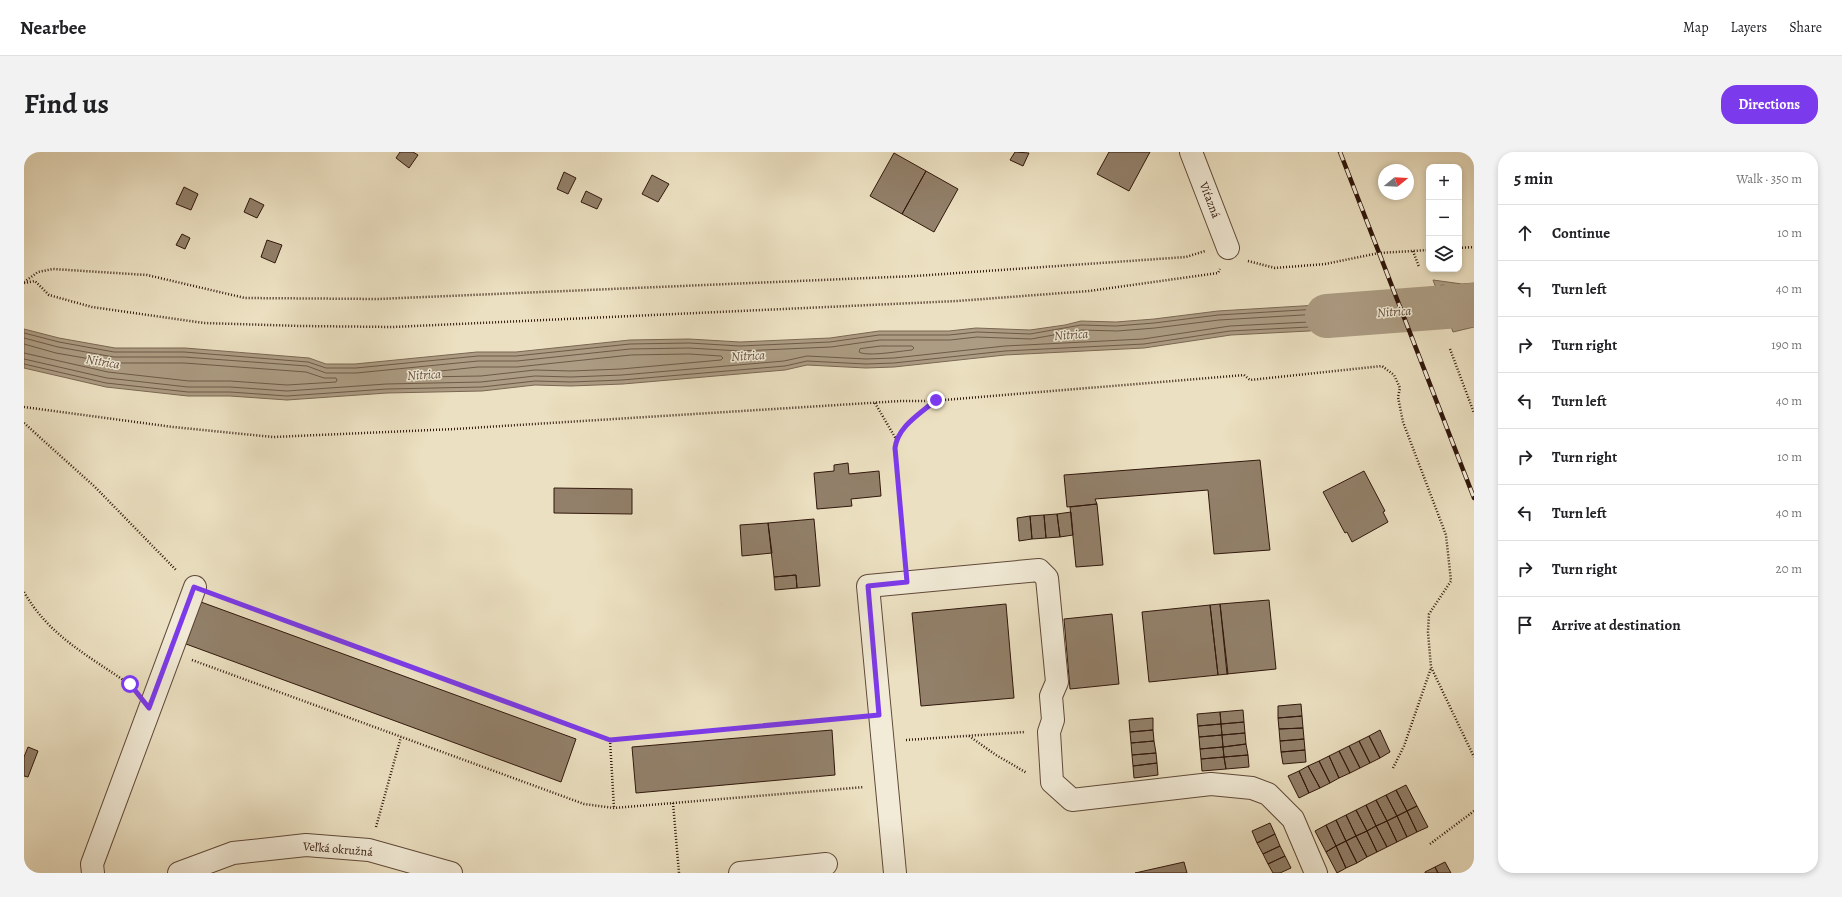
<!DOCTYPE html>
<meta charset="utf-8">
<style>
:root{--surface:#fff;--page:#f2f2f2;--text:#202124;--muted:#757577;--line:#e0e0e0;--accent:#7c3aed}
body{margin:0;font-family:Alegreya,serif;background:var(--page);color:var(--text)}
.controls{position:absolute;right:12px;top:12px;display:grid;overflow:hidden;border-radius:8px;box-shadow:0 2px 6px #0003}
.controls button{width:36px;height:36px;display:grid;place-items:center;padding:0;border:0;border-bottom:1px solid var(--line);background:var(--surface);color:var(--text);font:20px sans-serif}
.compass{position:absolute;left:1354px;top:12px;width:36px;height:36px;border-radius:50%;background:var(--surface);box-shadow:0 2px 6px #0003;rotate:72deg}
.stop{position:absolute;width:12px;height:12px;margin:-9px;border:3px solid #7c3aed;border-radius:50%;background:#fff}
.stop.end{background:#7c3aed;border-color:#fff;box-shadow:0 1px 4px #0008}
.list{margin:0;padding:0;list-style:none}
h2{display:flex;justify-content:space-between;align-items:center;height:52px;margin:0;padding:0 16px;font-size:17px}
h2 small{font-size:13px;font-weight:400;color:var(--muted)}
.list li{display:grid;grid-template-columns:26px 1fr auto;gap:12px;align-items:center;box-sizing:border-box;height:56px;padding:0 16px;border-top:1px solid var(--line)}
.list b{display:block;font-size:15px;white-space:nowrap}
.list em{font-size:13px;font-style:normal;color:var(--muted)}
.icon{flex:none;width:22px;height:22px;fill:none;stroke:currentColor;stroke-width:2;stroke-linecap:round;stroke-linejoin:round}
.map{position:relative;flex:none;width:1450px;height:721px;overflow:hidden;border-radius:16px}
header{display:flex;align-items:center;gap:24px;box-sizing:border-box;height:56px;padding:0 20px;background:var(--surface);border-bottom:1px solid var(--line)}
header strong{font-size:19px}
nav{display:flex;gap:22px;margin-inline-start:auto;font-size:14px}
.intro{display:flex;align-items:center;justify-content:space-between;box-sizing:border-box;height:96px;padding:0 24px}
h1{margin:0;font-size:28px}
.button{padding:10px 18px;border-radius:16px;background:var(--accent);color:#fff;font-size:14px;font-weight:700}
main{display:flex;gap:24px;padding:0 24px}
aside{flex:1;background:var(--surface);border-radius:16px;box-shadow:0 2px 6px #0003}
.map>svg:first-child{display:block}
.water{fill:#ac9c83;stroke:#7b6753}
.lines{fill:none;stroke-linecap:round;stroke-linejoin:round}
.shore{stroke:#6e5a48;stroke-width:1}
.river{stroke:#ac9c83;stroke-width:44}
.building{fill:#92806a;stroke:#31170c}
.minor-casing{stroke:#604939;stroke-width:24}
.path{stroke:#31170c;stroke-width:2.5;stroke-dasharray:1 2;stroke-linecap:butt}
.minor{stroke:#f2ebd7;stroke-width:22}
.rail-casing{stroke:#31170c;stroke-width:4.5}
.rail{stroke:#f2ebd7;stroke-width:3;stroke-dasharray:9;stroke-linecap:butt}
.route{stroke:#7c3aed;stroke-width:5}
.labels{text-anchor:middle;stroke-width:3;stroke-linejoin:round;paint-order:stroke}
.street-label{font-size:12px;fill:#31170c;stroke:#f2ebd7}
.water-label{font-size:13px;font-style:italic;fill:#624c3c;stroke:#f2ebd7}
</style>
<header>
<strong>Nearbee</strong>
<nav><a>Map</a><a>Layers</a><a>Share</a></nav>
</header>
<div class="intro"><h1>Find us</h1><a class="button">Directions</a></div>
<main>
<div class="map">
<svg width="1450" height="721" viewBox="0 0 1450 721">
<rect width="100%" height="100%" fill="#ebe0c1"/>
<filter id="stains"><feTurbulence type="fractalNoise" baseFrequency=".005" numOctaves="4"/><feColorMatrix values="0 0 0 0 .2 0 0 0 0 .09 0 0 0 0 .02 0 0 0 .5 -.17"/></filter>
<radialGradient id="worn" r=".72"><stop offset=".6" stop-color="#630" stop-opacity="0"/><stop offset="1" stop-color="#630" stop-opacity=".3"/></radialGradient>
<path class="water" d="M1409,128L1438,132L1450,131V175L1429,180Z
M1358,144L1368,173L1333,172L1285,179L1207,183L1120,196L981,203L870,215L842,216L783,213L761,218L599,232L547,234L511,233L458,239L363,241L263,248L206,244H164L82,235L0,216V177L35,186L91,196H161L285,206L302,212H331L453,200H492L606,188L665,187L716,190L806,186L855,179H925L952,176L1006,178L1041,173L1057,169L1092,170L1130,167L1194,159L1311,152Z"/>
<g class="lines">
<path class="shore" d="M1450,135L1437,136L1418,133L1416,134L1431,174L1450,172
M1450,140L1437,141L1425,138L1423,140L1434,169L1450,167
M1450,146L1434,147L1433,148L1438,162L1450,161
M0,181L35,190L90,200H160L284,210L302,216H332L454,204H492L606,192L665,191L716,194L806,190L855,183H925L953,180L1006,182L1057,173L1092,174L1130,171L1194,163L1311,156L1354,149L1356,150L1362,168L1360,170L1333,168L1285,175L1206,179L1120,192L981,199L870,211L842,212L783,209L761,214L598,228L547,230L511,229L458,235L363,237L263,244L206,240H164L82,231L0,212
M0,186L34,195L90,205H160L283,214L302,221H332L454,209H493L606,197L665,196L716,199L807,195L856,188H926L953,185L1007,187L1058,178L1093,179L1131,176L1195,168L1312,161L1350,154L1355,163L1353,165L1332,163L1285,170L1206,174L1119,187L981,194L870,206L842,207L783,204L760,209L598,223L547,225L511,224L457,230L362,232L263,239L206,235H164L83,226L0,207
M0,192L32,201L89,211H160L282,220L300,226H312L313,228L312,230L263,233L206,229H165L84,220L0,201
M857,194H888L890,196L888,198C876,199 843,205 835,200L836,197Z
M665,202L697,204L699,206L697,208L597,217L547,219L511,218L457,224L397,225L395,223L397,221L454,215H493L607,203Z"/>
<path class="river" d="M1303,164L1450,153"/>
</g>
<path class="building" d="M376,0H389L394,3L385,16L372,6Z
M991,0L1005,1L999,14L986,8Z
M1085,0H1126L1105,39L1073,22Z
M870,1L902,19L878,62L846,44Z
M902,19L934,37L910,80L878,62Z
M540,20L552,26L544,42L533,37Z
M628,23L645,32L634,50L618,42Z
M160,35L174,42L167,58L152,52Z
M562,39L578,47L573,57L557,50Z
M226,46L240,53L233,66L220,60Z
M158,82L166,86L161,97L152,93Z
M243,88L258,93L251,111L237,105Z
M1236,308L1246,398L1190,402L1184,338L1071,347L1073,352L1043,355L1040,323Z
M824,311L825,322L855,319L857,344L827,347L828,354L793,357L790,321L810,319V313Z
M1340,319L1361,359L1359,360L1364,370L1328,390L1323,380L1321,381L1299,340Z
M530,336L608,337V362L530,361Z
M1073,352L1079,413L1052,415L1046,355Z
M1047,360L1049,383L1036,385L1033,362Z
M1033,362L1036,385L1022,386L1020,363Z
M1020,363L1022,386L1008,387L1006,364Z
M1006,364L1008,387L995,389L993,366Z
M790,367L796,434L773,436L772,423L750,425L744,371Z
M744,371L748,401L718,404L716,373Z
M772,423L773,436L751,438L750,425Z
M1245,448L1252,517L1203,522L1196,452Z
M177,450L552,587L537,630L162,492Z
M982,452L990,546L897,554L888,461Z
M1196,452L1204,522L1194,523L1186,453Z
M1186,453L1194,523L1125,530L1118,460Z
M1088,462L1095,532L1046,537L1040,467Z
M1277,552L1278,564L1254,566V554Z
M1219,558L1220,570L1197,572L1196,560Z
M1196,560L1197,572L1174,574L1173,562Z
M1278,564L1279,576L1255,577L1254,566Z
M1129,566V578L1106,580L1105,568Z
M1220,570L1221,581L1198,583L1197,572Z
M1197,572L1198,583L1175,585L1174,574Z
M1279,576L1280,587L1256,589L1255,577Z
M808,578L811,623L612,641L608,595Z
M1129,578L1130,589L1107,591L1106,580Z
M1356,578L1366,600L1356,606L1345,584Z
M1221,581L1222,592L1199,595L1198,583Z
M1198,583L1199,595L1176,597L1175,585Z
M1345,584L1356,606L1346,611L1335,589Z
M1280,587L1281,598L1257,600L1256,589Z
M1130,589L1132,601L1108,603L1107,591Z
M1335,589L1346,611L1336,616L1325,594Z
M1222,592L1224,603L1200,605L1199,595Z
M1325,594L1336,616L1326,621L1315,599Z
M4,595L14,599L4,625L0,624V605Z
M1199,595L1200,605L1177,607L1176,597Z
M1281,598L1282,610L1259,612L1257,600Z
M1315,599L1326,621L1315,626L1305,604Z
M1132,601L1133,611L1109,614L1108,603Z
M1224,603L1225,615L1202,617L1200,605Z
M1305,604L1315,626L1306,631L1295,609Z
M1200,605L1202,617L1178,619L1177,607Z
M1295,609L1306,631L1296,636L1284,614Z
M1133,611L1134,623L1110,626L1109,614Z
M1284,614L1296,636L1285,641L1275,619Z
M1275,619L1285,641L1275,646L1264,624Z
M1382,633L1393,654L1383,659L1372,638Z
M1372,638L1383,659L1373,664L1362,643Z
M1362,643L1373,664L1363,669L1352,648Z
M1352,648L1363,669L1352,674L1342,653Z
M1342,653L1352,674L1343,679L1332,658Z
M1393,654L1404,675L1393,680L1383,659Z
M1332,658L1343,679L1332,684L1322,663Z
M1383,659L1393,680L1383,685L1373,664Z
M1322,663L1332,684L1322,689L1312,668Z
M1373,664L1383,685L1373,690L1363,669Z
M1312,668L1322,689L1312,694L1302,673Z
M1363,669L1373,690L1363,695L1352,674Z
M1246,671L1251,682L1233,691L1228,679Z
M1302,673L1312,694L1302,700L1291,679Z
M1352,674L1363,695L1353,700L1343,679Z
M1343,679L1353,700L1343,705L1332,684Z
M1251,682L1256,694L1239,702L1233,691Z
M1332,684L1343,705L1333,711L1322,689Z
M1322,689L1333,711L1322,716L1312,694Z
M1256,694L1261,704L1244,712L1239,702Z
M1312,694L1322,716L1313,721L1302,700Z
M1261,704L1267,716L1256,721H1249L1244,712Z
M1160,710L1163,721H1111Z
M1421,710L1427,721H1414L1411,715Z
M1411,715L1414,721H1401V720Z"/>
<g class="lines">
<g class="minor-casing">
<path id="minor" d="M1167,0L1204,96
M69,721L68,712L171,435
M155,721L209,701L282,693L345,698L427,721
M716,721L802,712
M871,721L844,434L1015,418L1023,426L1033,530L1027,544L1029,568L1025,580L1028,630L1048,648L1187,632L1228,636L1244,642L1269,667L1292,721"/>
</g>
<path class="path" d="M1435,96L1450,95
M1389,99L1395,115
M1224,109L1251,116L1301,112L1355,101L1405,98
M0,130L14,120L29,117L123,123L221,146L354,147L891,124L1162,105L1181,99
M0,131L11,129L25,143L68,155L180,171L277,174L369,175L933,149L1065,139L1194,121L1196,117
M1426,197L1450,261
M851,251L872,287L871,296L881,408
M0,255L149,275L249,285L431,277L877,249H908L1220,223L1226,228L1358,214L1370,223L1376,236L1374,245L1379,270L1422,383L1427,429L1405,462L1404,480L1407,515L1450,605
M0,271L71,335L153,419
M872,287L880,275L912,248
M0,440C25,484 65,504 105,532L109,536
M193,443L586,588L833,565
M168,508L560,652L590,656L840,635
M945,584L972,603L1003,621
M586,588L590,656
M882,588L1001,580
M1369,616L1380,594L1407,516
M649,651L655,721
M352,675L377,585
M1406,692L1450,659"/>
<use href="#minor" class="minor"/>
<g class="rail-casing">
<path id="rail" d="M1316,0L1450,346"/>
</g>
<use href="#rail" class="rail"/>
</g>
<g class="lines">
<path class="route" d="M106,532L125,556L170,435L586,588L855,563L844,434L883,430L871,296C874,274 896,262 912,248"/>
</g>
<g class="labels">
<g class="street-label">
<text transform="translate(1186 48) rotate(69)" y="4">Víťazná</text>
<text transform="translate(314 697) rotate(5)" y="4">Veľká okružná</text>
</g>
<g class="water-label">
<text transform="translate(1370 159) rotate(-4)" y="5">Nitrica</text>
<text transform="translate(1047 182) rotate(-4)" y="5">Nitrica</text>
<text transform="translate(724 203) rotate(-3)" y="5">Nitrica</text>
<text transform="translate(79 209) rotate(10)" y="5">Nitrica</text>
<text transform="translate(400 222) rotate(-3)" y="5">Nitrica</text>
</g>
</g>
<rect width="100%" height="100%" filter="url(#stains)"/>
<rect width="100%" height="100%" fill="url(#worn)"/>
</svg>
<div class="controls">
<button>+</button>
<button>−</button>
<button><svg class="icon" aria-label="layers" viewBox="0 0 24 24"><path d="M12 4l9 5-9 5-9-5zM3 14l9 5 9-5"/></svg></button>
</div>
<svg class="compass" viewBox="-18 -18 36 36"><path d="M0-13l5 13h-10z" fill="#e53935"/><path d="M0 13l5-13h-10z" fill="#757577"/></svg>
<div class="stop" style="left:106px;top:532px"></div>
<div class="stop end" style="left:912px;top:248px"></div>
</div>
<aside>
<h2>5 min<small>Walk · 350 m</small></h2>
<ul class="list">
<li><svg class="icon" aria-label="ahead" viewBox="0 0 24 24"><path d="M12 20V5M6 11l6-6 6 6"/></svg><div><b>Continue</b></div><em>10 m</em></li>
<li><svg class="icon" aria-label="left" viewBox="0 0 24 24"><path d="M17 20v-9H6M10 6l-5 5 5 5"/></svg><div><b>Turn left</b></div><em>40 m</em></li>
<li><svg class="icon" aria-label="right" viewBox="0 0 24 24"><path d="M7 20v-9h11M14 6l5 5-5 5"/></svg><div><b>Turn right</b></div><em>190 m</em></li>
<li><svg class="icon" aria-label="left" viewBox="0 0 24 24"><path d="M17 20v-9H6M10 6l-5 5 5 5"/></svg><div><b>Turn left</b></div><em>40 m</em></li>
<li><svg class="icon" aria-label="right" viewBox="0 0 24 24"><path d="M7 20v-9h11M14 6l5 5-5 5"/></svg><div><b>Turn right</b></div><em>10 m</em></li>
<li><svg class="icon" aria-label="left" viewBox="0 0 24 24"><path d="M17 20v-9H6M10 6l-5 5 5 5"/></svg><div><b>Turn left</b></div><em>40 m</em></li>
<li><svg class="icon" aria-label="right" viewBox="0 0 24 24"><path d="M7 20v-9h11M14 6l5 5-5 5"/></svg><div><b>Turn right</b></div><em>20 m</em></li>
<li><svg class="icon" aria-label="arrive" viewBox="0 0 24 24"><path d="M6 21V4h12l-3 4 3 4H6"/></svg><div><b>Arrive at destination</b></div></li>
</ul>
</aside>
</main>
